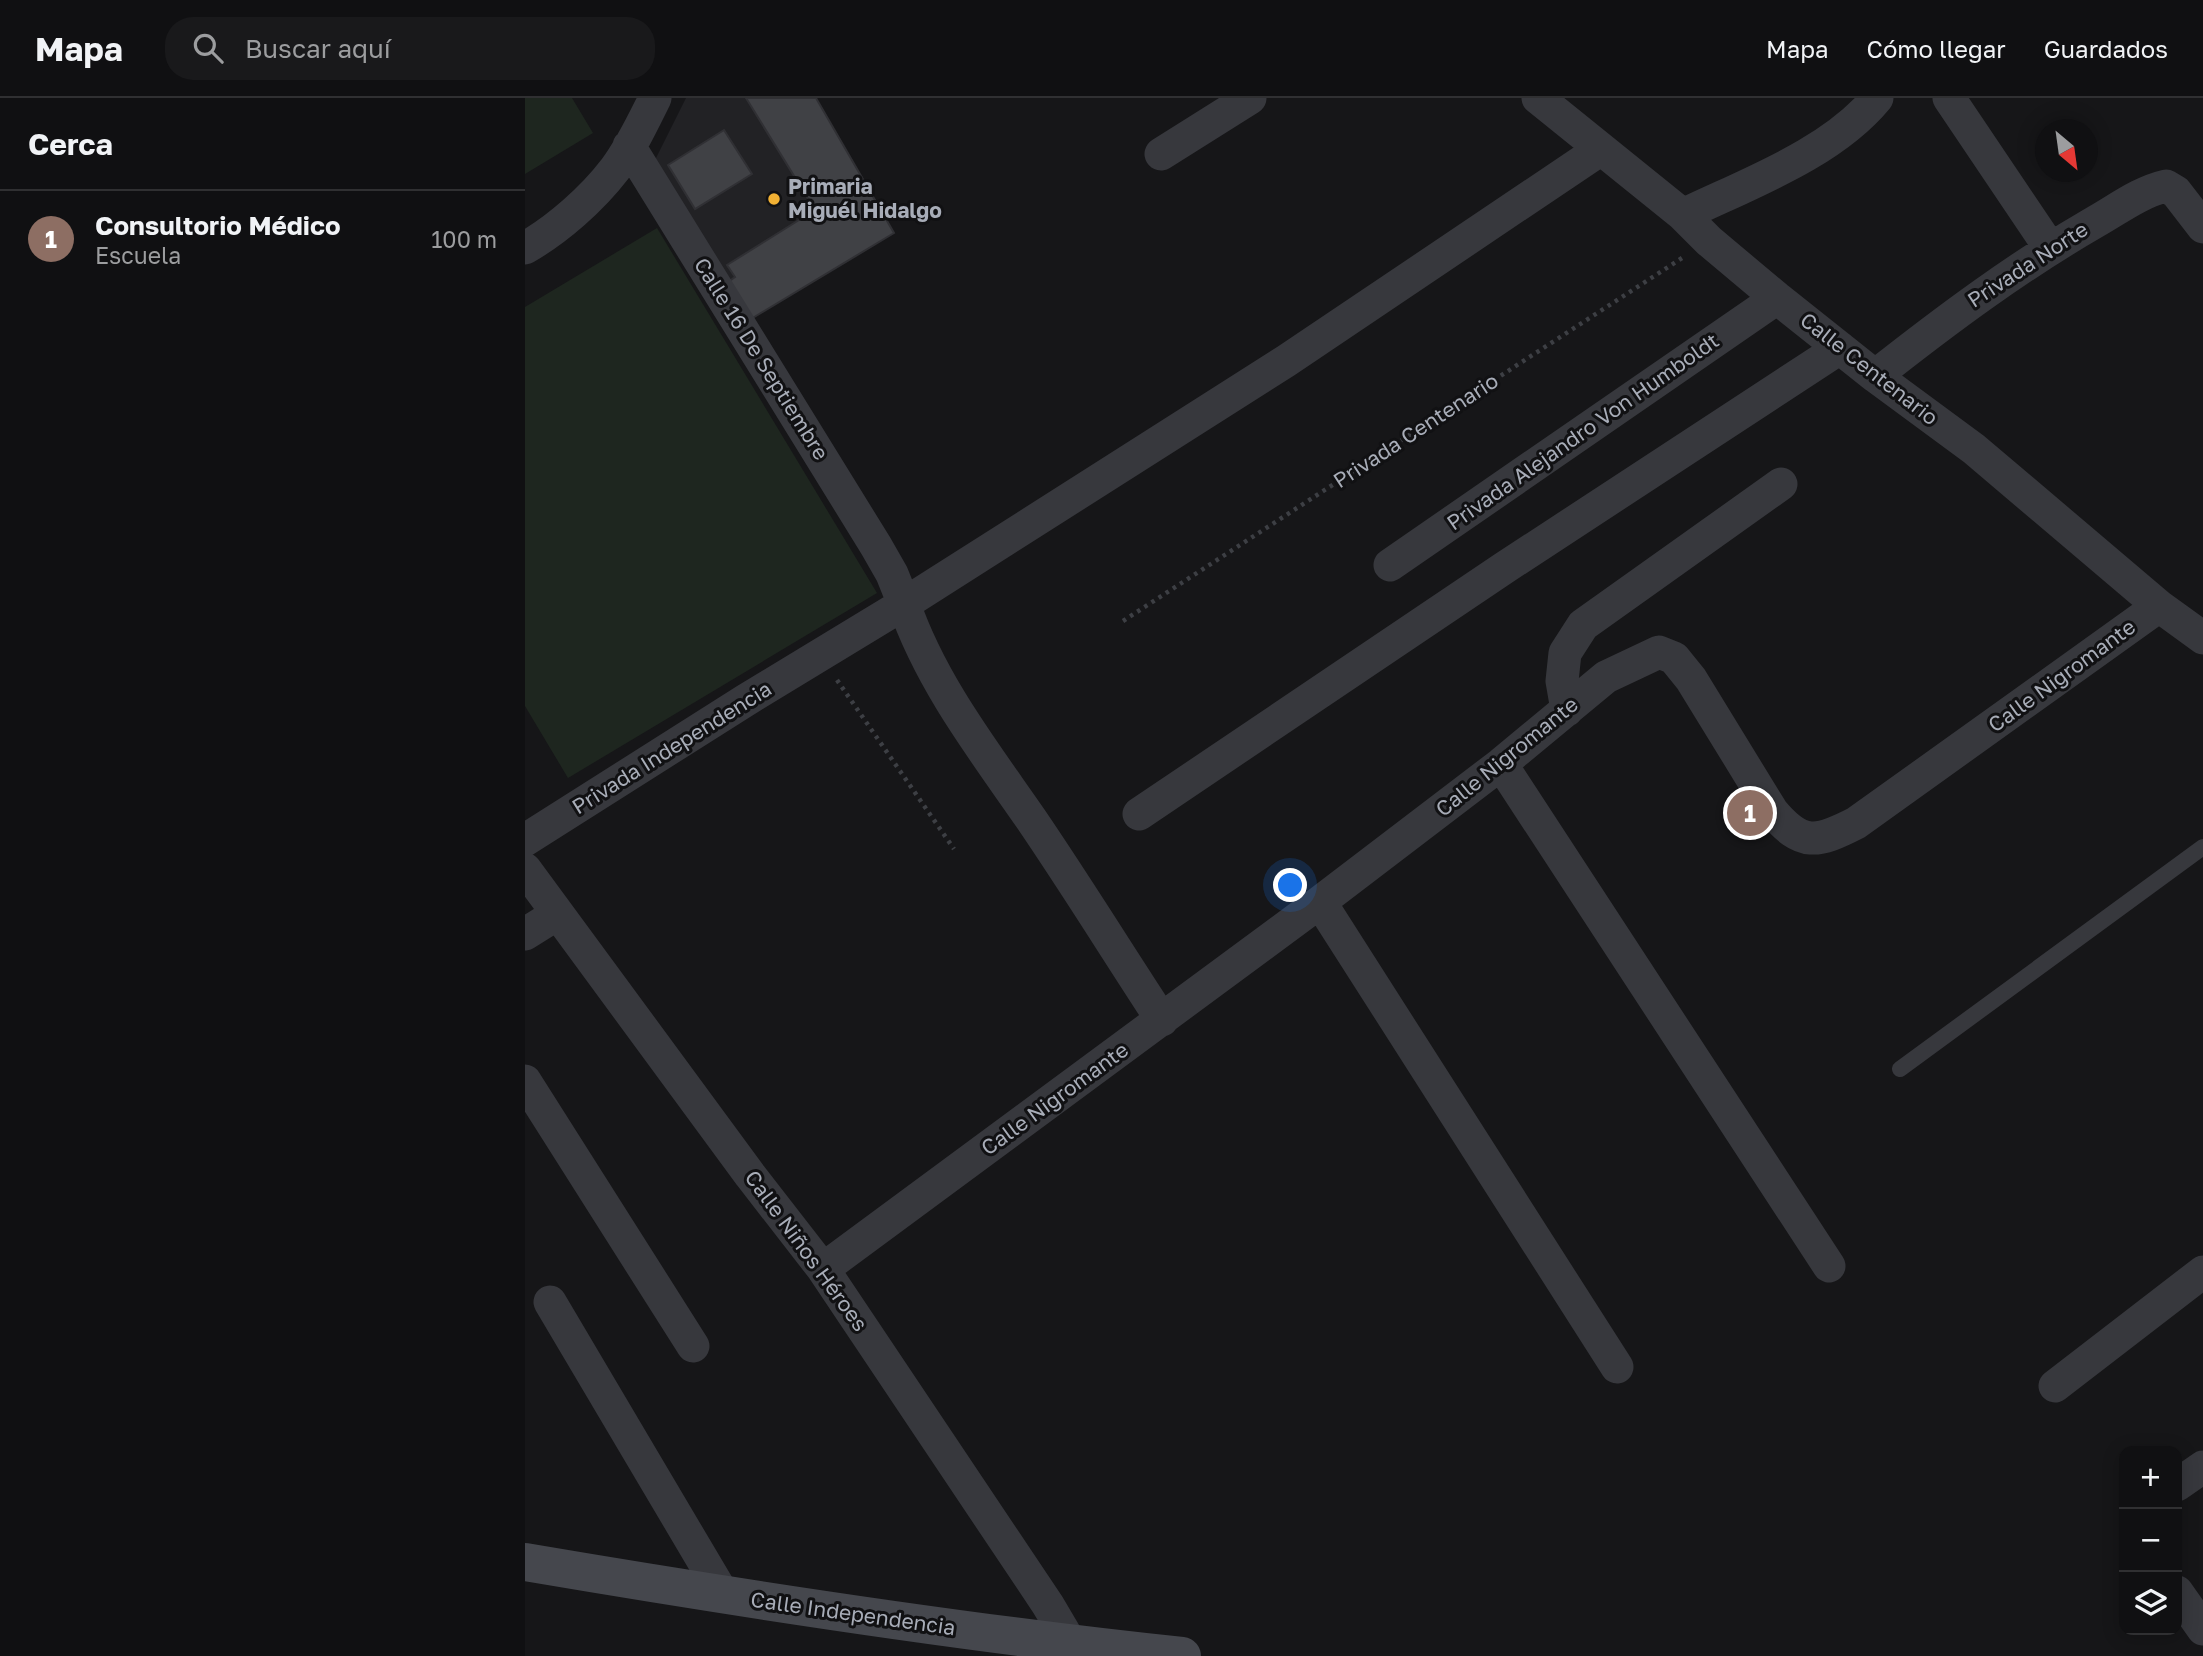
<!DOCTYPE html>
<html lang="es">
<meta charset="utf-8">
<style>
:root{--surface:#101012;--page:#19191b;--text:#f1f3f6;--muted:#9c9d9f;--line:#303032;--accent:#0b8043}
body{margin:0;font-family:"Golos Text",sans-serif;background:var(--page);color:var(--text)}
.controls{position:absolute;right:21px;bottom:21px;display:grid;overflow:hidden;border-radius:14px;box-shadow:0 4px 18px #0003}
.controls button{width:63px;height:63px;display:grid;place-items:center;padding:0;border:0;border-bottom:2px solid var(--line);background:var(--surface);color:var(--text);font:35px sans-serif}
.compass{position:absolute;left:1510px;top:21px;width:63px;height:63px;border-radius:50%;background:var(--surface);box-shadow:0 4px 18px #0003;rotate:151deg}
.you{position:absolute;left:766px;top:788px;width:24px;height:24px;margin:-18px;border:5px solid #fff;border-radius:50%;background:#1a73e8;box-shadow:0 0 0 10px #1a73e833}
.badge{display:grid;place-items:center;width:46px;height:46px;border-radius:50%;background:var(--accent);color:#fff;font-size:23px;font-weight:700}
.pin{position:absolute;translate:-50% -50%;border:4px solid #fff;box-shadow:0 2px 7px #0006}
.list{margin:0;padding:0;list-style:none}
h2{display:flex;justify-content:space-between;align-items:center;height:91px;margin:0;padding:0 28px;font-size:30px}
h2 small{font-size:23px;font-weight:400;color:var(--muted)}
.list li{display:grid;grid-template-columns:46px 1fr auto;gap:21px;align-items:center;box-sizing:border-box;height:98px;padding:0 28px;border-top:2px solid var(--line)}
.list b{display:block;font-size:26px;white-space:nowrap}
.list p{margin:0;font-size:23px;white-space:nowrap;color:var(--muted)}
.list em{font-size:23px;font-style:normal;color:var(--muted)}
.icon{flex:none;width:38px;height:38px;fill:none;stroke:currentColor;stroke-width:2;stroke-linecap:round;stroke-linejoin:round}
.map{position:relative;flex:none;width:1678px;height:1558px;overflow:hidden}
header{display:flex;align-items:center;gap:42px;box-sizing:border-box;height:98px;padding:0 35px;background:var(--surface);border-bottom:2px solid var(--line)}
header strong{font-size:33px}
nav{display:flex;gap:38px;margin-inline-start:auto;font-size:24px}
.search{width:490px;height:63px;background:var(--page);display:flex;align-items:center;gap:18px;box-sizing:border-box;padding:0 24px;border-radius:28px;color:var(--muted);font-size:26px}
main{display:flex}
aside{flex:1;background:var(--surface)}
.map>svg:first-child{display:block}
.built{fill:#222225}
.green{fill:#1e261f}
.building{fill:#404145;stroke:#303034;stroke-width:2}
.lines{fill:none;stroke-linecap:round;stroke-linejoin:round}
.path{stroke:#3d3f44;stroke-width:4.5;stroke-dasharray:3.5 5;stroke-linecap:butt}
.lane{stroke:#37383d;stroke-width:16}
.street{stroke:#37383d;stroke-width:33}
.secondary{stroke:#45474d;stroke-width:38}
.poi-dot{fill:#f2b134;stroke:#111113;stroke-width:2.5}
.labels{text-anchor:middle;stroke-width:6;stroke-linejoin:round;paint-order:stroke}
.poi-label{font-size:21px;font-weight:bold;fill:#a8adb8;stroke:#111113;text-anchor:start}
.street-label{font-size:21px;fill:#a8adb8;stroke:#111113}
</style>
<header>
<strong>Mapa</strong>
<div class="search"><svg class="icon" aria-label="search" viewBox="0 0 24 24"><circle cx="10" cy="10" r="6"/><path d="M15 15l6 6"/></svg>Buscar aquí</div>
<nav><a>Mapa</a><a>Cómo llegar</a><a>Guardados</a></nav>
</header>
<main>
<aside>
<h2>Cerca<small></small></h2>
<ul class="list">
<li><span class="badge" style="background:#8d6e63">1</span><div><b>Consultorio Médico</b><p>Escuela</p></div><em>100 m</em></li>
</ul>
</aside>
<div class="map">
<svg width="1678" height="1558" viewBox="0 0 1678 1558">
<rect width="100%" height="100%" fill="#161618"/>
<path class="built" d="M161,0H291L369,135L221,224L128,66Z"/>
<path class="green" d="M0,0H47L68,35L0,76Z
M132,130L352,495L43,680L0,608V209Z"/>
<path class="building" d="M221,0H291L369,135L221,224L199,187L210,179L202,167L290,112Z
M199,32L227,76L170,111L143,67Z"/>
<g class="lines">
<path class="path" d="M598,523L1157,160
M312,582L429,751"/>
<path class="lane" d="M1375,971L1678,749"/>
<path class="street" d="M1013,0L1158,117L1184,143L1252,200L1350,278L1449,351L1634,508L1678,540
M1424,0L1525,150
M636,56L725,0
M1158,117C1222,86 1306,56 1352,0
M0,150C33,131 67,101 90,71C106,50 118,24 130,0
M1350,278C1421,222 1492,169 1570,124C1593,111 1615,94 1641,88L1651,94L1678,129
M865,467L1252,200
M1042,612L1037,583L1040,555L1058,527L1256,386
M976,666L1304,1168
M614,716L979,470L1315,250
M0,742L221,602L379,506L367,476L351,448L104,48
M0,771L225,1077L298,1171L523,1507L546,1546
M795,804L1092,1269
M0,836L32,816
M637,922C593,855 551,787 506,721C459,653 406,585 379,506L761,263L1076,51
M0,983L168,1248
M298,1171L795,804L976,666L1081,579L1134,554L1149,560L1166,581L1247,713C1277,749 1292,745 1331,725L1634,508
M25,1204L199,1498
M1530,1288L1678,1174
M1652,1387L1678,1369
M1652,1494L1678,1531"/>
<path class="secondary" d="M0,1464C218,1501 437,1535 657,1558"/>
</g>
<circle class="poi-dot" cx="249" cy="101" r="7"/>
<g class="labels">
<g class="poi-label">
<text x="263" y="96">Primaria<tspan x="263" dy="24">Miguél Hidalgo</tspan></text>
</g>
<g class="street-label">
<text transform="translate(1503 167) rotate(-33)" y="7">Privada Norte</text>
<text transform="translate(236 261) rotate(58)" y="7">Calle 16 De Septiembre</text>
<text transform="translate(1344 271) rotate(38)" y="7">Calle Centenario</text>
<text transform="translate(891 333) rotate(-33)" y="7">Privada Centenario</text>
<text transform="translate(1058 334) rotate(-35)" y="7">Privada Alejandro Von Humboldt</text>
<text transform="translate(1537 578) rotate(-36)" y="7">Calle Nigromante</text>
<text transform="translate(147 650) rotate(-32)" y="7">Privada Independencia</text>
<text transform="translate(982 659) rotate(-39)" y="7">Calle Nigromante</text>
<text transform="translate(530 1001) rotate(-36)" y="7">Calle Nigromante</text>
<text transform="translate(281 1153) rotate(54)" y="7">Calle Niños Héroes</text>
<text transform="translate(328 1516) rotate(8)" y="7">Calle Independencia</text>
</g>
</g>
</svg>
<div class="controls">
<button>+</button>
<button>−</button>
<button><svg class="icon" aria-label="layers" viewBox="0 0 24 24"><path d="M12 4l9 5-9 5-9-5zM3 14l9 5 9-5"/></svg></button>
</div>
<svg class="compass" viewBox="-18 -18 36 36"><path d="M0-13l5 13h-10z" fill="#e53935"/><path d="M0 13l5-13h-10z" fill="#9c9d9f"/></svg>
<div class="you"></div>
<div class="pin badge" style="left:1225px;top:715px;background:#8d6e63">1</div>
</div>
</main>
